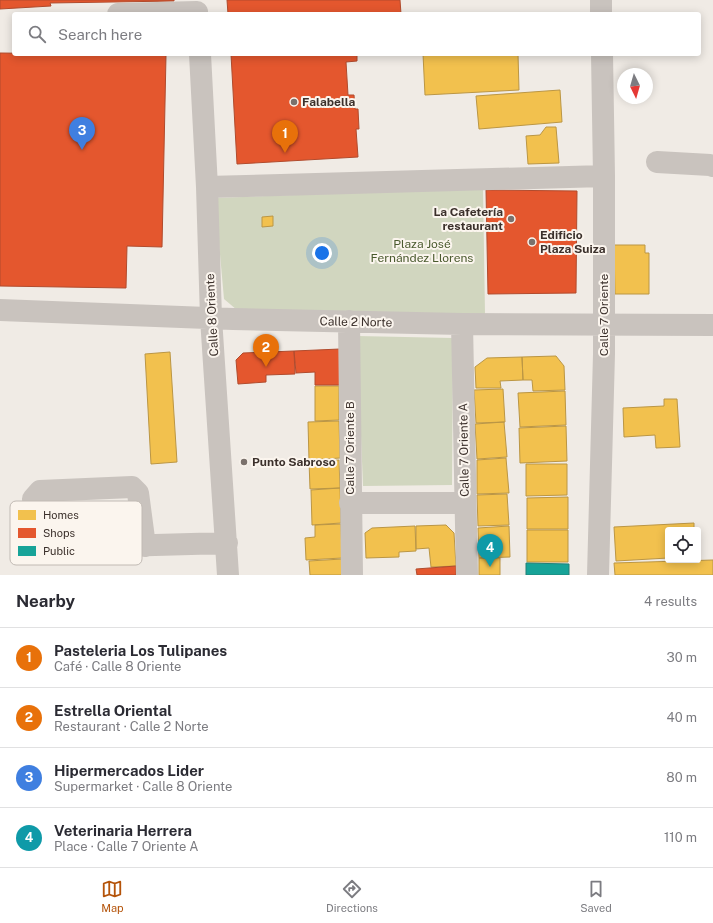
<!DOCTYPE html>
<meta charset="utf-8">
<style>
:root{--surface:#fff;--page:#f2f2f3;--text:#2b2b33;--muted:#7c7c81;--line:#e1e1e2;--accent:#b45309}
body{margin:0;font-family:"Public Sans",sans-serif;background:var(--page);color:var(--text)}
.controls{position:absolute;right:12px;bottom:12px;display:grid;overflow:hidden;border-radius:4px;box-shadow:0 2px 10px #0003}
.controls button{width:36px;height:36px;display:grid;place-items:center;padding:0;border:0;border-bottom:1px solid var(--line);background:var(--surface);color:var(--text);font:20px sans-serif}
.compass{position:absolute;left:617px;top:68px;width:36px;height:36px;border-radius:50%;background:var(--surface);box-shadow:0 2px 10px #0003;rotate:175deg}
.you{position:absolute;left:322px;top:253px;width:14px;height:14px;margin:-10px;border:3px solid #fff;border-radius:50%;background:#1a73e8;box-shadow:0 0 0 6px #1a73e833}
.badge{display:grid;place-items:center;width:26px;height:26px;border-radius:50%;background:var(--accent);color:#fff;font-size:13px;font-weight:700}
.pin{position:absolute;translate:-50% -33px;filter:drop-shadow(0 1px 2px #0008)}
.pin::after{content:'';position:absolute;top:21px;width:14px;height:12px;background:inherit;clip-path:polygon(0 0,100% 0,50% 100%)}
.list{margin:0;padding:0;list-style:none}
h2{display:flex;justify-content:space-between;align-items:center;height:52px;margin:0;padding:0 16px;font-size:17px}
h2 small{font-size:13px;font-weight:400;color:var(--muted)}
.list li{display:grid;grid-template-columns:26px 1fr auto;gap:12px;align-items:center;box-sizing:border-box;height:60px;padding:0 16px;border-top:1px solid var(--line)}
.list b{display:block;font-size:15px;white-space:nowrap}
.list p{margin:0;font-size:13px;white-space:nowrap;color:var(--muted)}
.list em{font-size:13px;font-style:normal;color:var(--muted)}
.icon{flex:none;width:22px;height:22px;fill:none;stroke:currentColor;stroke-width:2;stroke-linecap:round;stroke-linejoin:round}
.map{position:relative;flex:none;width:713px;height:575px;overflow:hidden}
.search{position:absolute;background:var(--surface);box-shadow:0 2px 10px #0003;left:12px;right:12px;top:12px;height:44px;display:flex;align-items:center;gap:10px;box-sizing:border-box;padding:0 14px;border-radius:4px;color:var(--muted);font-size:15px}
.sheet{height:292px;background:var(--surface)}
nav{display:flex;justify-content:space-around;align-items:center;box-sizing:border-box;height:56px;border-top:1px solid var(--line);background:var(--surface);font-size:11px;color:var(--muted)}
nav a{display:grid;justify-items:center;gap:2px}
nav .on{color:var(--accent)}
.map>svg:first-child{display:block}
.green{fill:#d1d6bf}
.homes{fill:#f2c14e;stroke:#bb9644}
.shops{fill:#e4572e;stroke:#b14b2d}
.public{fill:#17a398;stroke:#228077}
.lines{fill:none;stroke-linecap:round;stroke-linejoin:round}
.minor{stroke:#c9c3be;stroke-width:22}
.poi-dot{fill:#7a716c;stroke:#fbf5ee;stroke-width:1.5}
.labels{text-anchor:middle;stroke-width:4;stroke-linejoin:round;paint-order:stroke}
.poi-label{font-size:12px;font-weight:bold;fill:#3b302b;stroke:#fbf5ee;text-anchor:start}
.park-label{font-size:12px;fill:#4a5a2e;stroke:#fbf5ee}
.street-label{font-size:12px;fill:#3b302b;stroke:#fbf5ee}
.key{fill:#fbf5ee;stroke:#c1bab4;stroke-width:1}
.key-label{font-size:11px;fill:#3b302b}
</style>
<div class="map">
<svg width="713" height="575" viewBox="0 0 713 575">
<rect width="100%" height="100%" fill="#f0ebe5"/>
<path class="green" d="M483,188L485,314L237,310L224,299L215,198Z
M357,336L453,338L452,485L363,486Z"/>
<path class="homes" d="M423,54H518L519,90L425,95Z
M560,90L562,122L479,129L476,96Z
M546,127H556L559,163L528,164L526,136L540,135Z
M273,216V226L262,227V217Z
M614,245H645V253H649V294H615Z
M170,352L177,462L151,464L145,354Z
M556,356L564,366L565,390L533,391L532,380H523L522,357Z
M522,357L523,380L500,381L501,388H476L475,367L487,358Z
M315,386H339V420L315,421Z
M503,389L505,422L476,423L474,390Z
M565,391L566,425L520,427L518,393Z
M664,399H677L680,447L656,448L655,435L624,437L623,408L664,406Z
M339,421L340,458L309,460L308,422Z
M504,422L507,457L477,459L475,424Z
M566,426L567,461L520,463L519,428Z
M506,458L509,493L477,494V460Z
M339,460L340,488L310,489L309,461Z
M526,464H567V495L526,496Z
M340,488L341,523L312,525L311,490Z
M507,494L509,525L478,526L477,495Z
M568,497V529H527V498Z
M694,523V530H668V558L616,561L614,527Z
M341,524L342,558L306,560L305,538L315,537V525Z
M446,525L454,533L456,566L431,567L429,548L416,549V526Z
M415,526L416,551L399,552V557L366,558L365,533L372,528Z
M509,526L510,557L479,558L478,528Z
M527,530H568V562H527Z
M479,558H500V575H479Z
M342,559L343,575H310L309,561Z
M713,560V575H615L614,563Z"/>
<path class="shops" d="M0,0H174V1L50,3L51,6L0,9Z
M227,0H400L401,14H228Z
M0,53L166,55L162,247L127,246L126,288L0,286Z
M231,54H357V61L346,62L348,95H354L355,109H358L359,129H356L358,157L237,164Z
M486,190L577,191L576,293L488,294Z
M340,349L341,385H315V372L296,373L294,351Z
M294,351L295,374L266,375V382L238,384L236,360L243,353Z
M456,566V575H417L416,569Z"/>
<path class="public" d="M526,563L569,564V575H526Z"/>
<g class="lines">
<path class="minor" d="M601,0V14
M118,14L197,12
M200,54L207,187L211,318L228,575
M657,162L710,165L713,166
M207,187L604,176
M0,310L233,319L462,324L713,325
M349,321L352,575
M462,324L467,575
M350,503H465
M145,546L138,493L132,487L40,491L33,499L39,541L47,548L227,543
M598,575L604,354V176L602,54"/>
</g>
<g class="poi-dot">
<circle cx="294" cy="102" r="4"/>
<circle cx="511" cy="219" r="4"/>
<circle cx="532" cy="242" r="4"/>
<circle cx="244" cy="462" r="4"/>
</g>
<g class="labels">
<g class="poi-label">
<text x="302" y="106">Falabella</text>
<text x="503" y="216" text-anchor="end">La Cafetería<tspan x="503" dy="14">restaurant</tspan></text>
<text x="540" y="239">Edificio<tspan x="540" dy="14">Plaza Suiza</tspan></text>
<text x="252" y="466">Punto Sabroso</text>
</g>
<g class="park-label">
<text x="422" y="248">Plaza José<tspan x="422" dy="14">Fernández Llorens</tspan></text>
</g>
<g class="street-label">
<text transform="translate(212 315) rotate(-93)" y="4">Calle 8 Oriente</text>
<text transform="translate(604 315) rotate(-90)" y="4">Calle 7 Oriente</text>
<text transform="translate(356 322) rotate(1)" y="4">Calle 2 Norte</text>
<text transform="translate(350 448) rotate(-90)" y="4">Calle 7 Oriente B</text>
<text transform="translate(464 450) rotate(-91)" y="4">Calle 7 Oriente A</text>
</g>
</g>
<rect x="10" y="501" width="132" height="64" rx="6" class="key"/>
<rect x="18" y="510" width="18" height="10" fill="#f2c14e"/>
<rect x="18" y="528" width="18" height="10" fill="#e4572e"/>
<rect x="18" y="546" width="18" height="10" fill="#17a398"/>
<g class="key-label">
<text x="43" y="519">Homes</text>
<text x="43" y="537">Shops</text>
<text x="43" y="555">Public</text>
</g>
</svg>
<div class="controls">
<button><svg class="icon" aria-label="locate" viewBox="0 0 24 24"><circle cx="12" cy="12" r="6"/><path d="M12 2v4M12 18v4M2 12h4M18 12h4"/></svg></button>
</div>
<svg class="compass" viewBox="-18 -18 36 36"><path d="M0-13l5 13h-10z" fill="#e53935"/><path d="M0 13l5-13h-10z" fill="#7c7c81"/></svg>
<div class="you"></div>
<div class="pin badge" style="left:285px;top:153px;background:#e8710a">1</div>
<div class="pin badge" style="left:266px;top:367px;background:#e8710a">2</div>
<div class="pin badge" style="left:82px;top:150px;background:#3f7fe0">3</div>
<div class="pin badge" style="left:490px;top:567px;background:#0f9aa8">4</div>
<div class="search"><svg class="icon" aria-label="search" viewBox="0 0 24 24"><circle cx="10" cy="10" r="6"/><path d="M15 15l6 6"/></svg>Search here</div>
</div>
<section class="sheet">
<h2>Nearby<small>4 results</small></h2>
<ul class="list">
<li><span class="badge" style="background:#e8710a">1</span><div><b>Pasteleria Los Tulipanes</b><p>Café · Calle 8 Oriente</p></div><em>30 m</em></li>
<li><span class="badge" style="background:#e8710a">2</span><div><b>Estrella Oriental</b><p>Restaurant · Calle 2 Norte</p></div><em>40 m</em></li>
<li><span class="badge" style="background:#3f7fe0">3</span><div><b>Hipermercados Lider</b><p>Supermarket · Calle 8 Oriente</p></div><em>80 m</em></li>
<li><span class="badge" style="background:#0f9aa8">4</span><div><b>Veterinaria Herrera</b><p>Place · Calle 7 Oriente A</p></div><em>110 m</em></li>
</ul>
</section>
<nav>
<a class="on"><svg class="icon" aria-label="map" viewBox="0 0 24 24"><path d="M3 6l6-2 6 2 6-2v14l-6 2-6-2-6 2zM9 4v14M15 6v14"/></svg>Map</a>
<a><svg class="icon" aria-label="directions" viewBox="0 0 24 24"><path d="M12 3l9 9-9 9-9-9zM9 14v-3h6M13 9l2 2-2 2"/></svg>Directions</a>
<a><svg class="icon" aria-label="saved" viewBox="0 0 24 24"><path d="M7 4h10v16l-5-4-5 4z"/></svg>Saved</a>
</nav>
